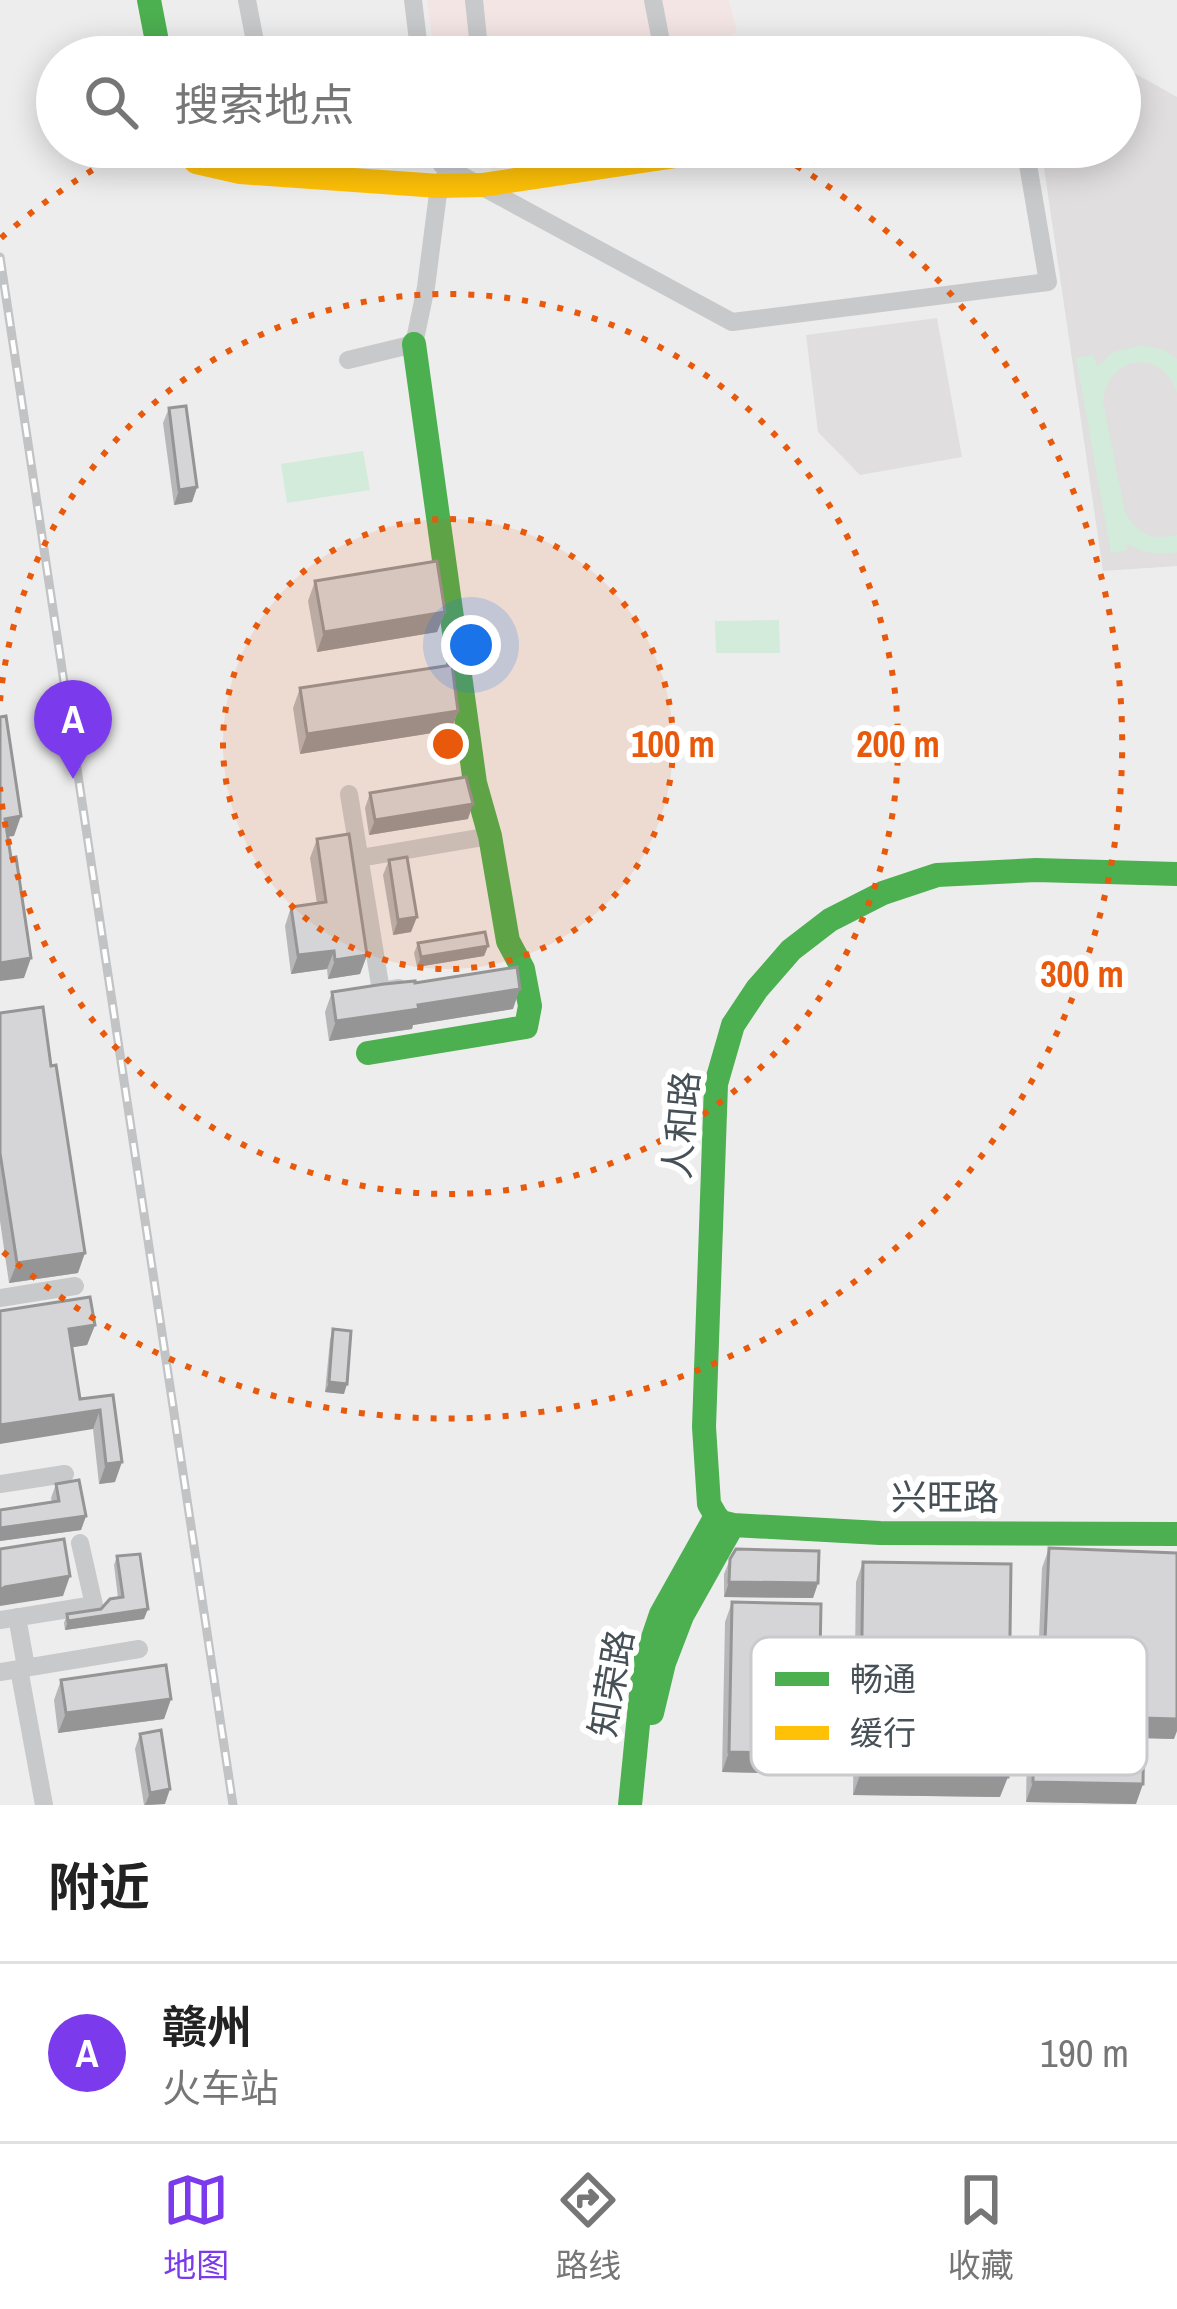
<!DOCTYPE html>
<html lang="zh">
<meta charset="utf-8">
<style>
:root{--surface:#fff;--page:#f6f6f6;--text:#222;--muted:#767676;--line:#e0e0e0;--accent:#7c3aed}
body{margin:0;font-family:"Archivo Narrow","Noto Sans SC",sans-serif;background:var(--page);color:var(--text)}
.you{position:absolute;left:471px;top:645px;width:42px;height:42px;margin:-30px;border:9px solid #fff;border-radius:50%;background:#1a73e8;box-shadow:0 0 0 18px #1a73e833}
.badge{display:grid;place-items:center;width:78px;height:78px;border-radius:50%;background:var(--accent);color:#fff;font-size:39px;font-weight:700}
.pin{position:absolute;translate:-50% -99px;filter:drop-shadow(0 3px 6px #0008)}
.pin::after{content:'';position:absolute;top:63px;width:42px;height:36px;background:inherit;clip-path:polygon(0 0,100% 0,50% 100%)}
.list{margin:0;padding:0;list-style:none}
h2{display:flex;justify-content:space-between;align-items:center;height:156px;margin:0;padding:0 48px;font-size:51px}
h2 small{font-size:39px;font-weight:400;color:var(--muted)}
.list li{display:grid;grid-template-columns:78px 1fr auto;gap:36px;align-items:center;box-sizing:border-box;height:180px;padding:0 48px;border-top:3px solid var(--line)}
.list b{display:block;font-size:45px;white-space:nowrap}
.list p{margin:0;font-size:39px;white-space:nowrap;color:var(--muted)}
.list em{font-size:39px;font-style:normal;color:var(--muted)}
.icon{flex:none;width:66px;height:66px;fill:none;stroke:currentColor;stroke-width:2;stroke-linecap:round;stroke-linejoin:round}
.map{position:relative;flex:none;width:1177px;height:1805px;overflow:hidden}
.search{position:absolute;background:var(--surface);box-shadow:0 6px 30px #0003;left:36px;right:36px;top:36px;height:132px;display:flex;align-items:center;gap:30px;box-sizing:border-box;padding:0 42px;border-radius:66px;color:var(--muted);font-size:45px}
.sheet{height:336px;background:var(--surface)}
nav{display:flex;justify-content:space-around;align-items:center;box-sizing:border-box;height:168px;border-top:3px solid var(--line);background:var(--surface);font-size:33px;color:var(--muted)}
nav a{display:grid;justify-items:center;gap:6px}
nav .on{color:var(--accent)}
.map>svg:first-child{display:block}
.education{fill:#e0dede}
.medical{fill:#f3e5e4}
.green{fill:#d3ebdb}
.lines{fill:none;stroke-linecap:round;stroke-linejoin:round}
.street{stroke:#c7c9cb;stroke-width:18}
.fast{stroke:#4caf50;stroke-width:24}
.slow{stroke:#ffc107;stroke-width:24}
.rail-casing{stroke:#c2c3c5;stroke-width:9}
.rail{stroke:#fff;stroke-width:4.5;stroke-dasharray:14;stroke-linecap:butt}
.wall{fill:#b7b7b9}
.shaded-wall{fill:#959596}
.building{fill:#d5d5d7;stroke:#959596;stroke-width:3}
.ring{fill:none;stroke:#e8590c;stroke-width:6;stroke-dasharray:6 12}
.labels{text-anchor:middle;stroke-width:12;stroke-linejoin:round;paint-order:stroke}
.street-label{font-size:36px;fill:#465057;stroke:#fff}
.key{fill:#fff;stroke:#c8cacd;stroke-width:3}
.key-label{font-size:33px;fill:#465057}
.centre{fill:#e8590c;stroke:#fff;stroke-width:6}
.ring-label{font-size:36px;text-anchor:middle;font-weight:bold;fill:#e8590c;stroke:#fff;stroke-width:12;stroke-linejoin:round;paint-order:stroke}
</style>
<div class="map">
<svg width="1177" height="1805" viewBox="0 0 1177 1805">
<rect width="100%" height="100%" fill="#eeeded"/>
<path class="education" d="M1120,65L1177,97V566L1103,571L1041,147H1120Z
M937,318L962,457L860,475L818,432L806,335Z"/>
<path class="medical" d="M427,0H729L737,32L706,45L708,57H435Z
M462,147H605L493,171Z"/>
<path class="green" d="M1144,345L1164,350L1177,359V393C1162,347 1107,355 1103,402L1125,512C1136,534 1154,542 1177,535V552C1158,556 1143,553 1126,543L1127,550L1111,553L1076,358L1094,355L1097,367L1113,352Z
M363,451L370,490L287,503L281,464Z
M779,620L780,653H716L715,621Z"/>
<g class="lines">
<path class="street" d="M247,0L258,57
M413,0L420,57
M474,0L480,57
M653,0L664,57
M274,147L279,174
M433,147L442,165L732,322L1048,282L1025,147
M348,360L414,344L426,287L439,186L463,147
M349,794L381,991L399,988
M360,858L490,836
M0,1298L75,1286
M0,1484L65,1474
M17,1617L26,1667
M0,1620L94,1605L80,1543
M19,1669L44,1805
M0,1672L139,1649"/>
<path class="fast" d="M149,0L160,57
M368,1053L526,1027L530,1006L523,969L508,941L490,836L475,783L414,344
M716,1516L709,1504L704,1427L716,1084L733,1025L757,989L791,950L830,920L883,893L937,875L1036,870L1177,874
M716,1516L721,1522L733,1525L880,1533L1177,1534
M652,1713L664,1663L682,1616L733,1525
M630,1805L644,1664L661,1614L716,1516"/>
<path class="slow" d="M184,147L196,162L240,172L439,186L482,185L736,147"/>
<g class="rail-casing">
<path id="rail" d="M0,257L233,1805"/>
</g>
<use href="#rail" class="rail"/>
</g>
<path class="wall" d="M169,408L197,487L192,502L174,505L163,423Z
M315,581L445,612L437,632L317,652L308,601Z
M300,688L458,711L451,730L300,754L293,708Z
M370,793L468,819L369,835L365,808Z
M317,839L367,955L360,974L328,979L327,969L291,974L285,926L291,907L317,904L310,858Z
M389,860L411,932L393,935L383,875Z
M418,943L488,946L484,956L417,967L414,953Z
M415,983L513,1009L413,1025L412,1029L329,1041L325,1012L332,992Z
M0,1013L78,1273L9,1283L0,1221Z
M0,1311L95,1325L87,1345L72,1347L80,1399L113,1395L115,1482L99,1484L93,1429Z
M333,1329L344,1394L325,1392L330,1340Z
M56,1484L86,1516L81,1530L0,1541V1510L52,1502L51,1498Z
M1049,1548L1174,1739L1144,1738L1136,1804L1026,1802L1027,1751L1035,1732L1042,1568Z
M117,1556L144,1619L65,1630L64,1623L67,1614L101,1609L118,1598L114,1565Z
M730,1559L818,1583L813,1598L724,1597V1574Z
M863,1562L1000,1797L853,1795L856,1582Z
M732,1602L810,1774L722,1772L725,1622Z
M61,1680L171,1699L164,1719L58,1733L54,1700Z
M140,1734L165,1804L144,1805L135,1749Z"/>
<path class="shaded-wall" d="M197,487L192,502L174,505L179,490Z
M445,612L437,632L317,652L324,632Z
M458,711L451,730L300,754L307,734Z
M473,804L468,819L369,835L375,820Z
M21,816L14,836L0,838L5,819Z
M417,917L411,932L393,935L398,920Z
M488,946L484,956L417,967L421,957Z
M334,951L327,969L291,974L298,955Z
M367,955L360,974L328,979L335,960Z
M31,958L24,978L0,981V963Z
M520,989L513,1009L413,1025L412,1029L329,1041L336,1021L418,1005Z
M85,1253L78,1273L9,1283L17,1263Z
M95,1325L87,1345L62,1349L69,1329Z
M329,1382L347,1384L344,1394L325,1392Z
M100,1410L93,1429L0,1444V1425Z
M122,1462L115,1482L99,1484L106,1464Z
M86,1516L81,1530L0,1541V1528Z
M70,1576L63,1596L0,1606V1590L5,1587Z
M729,1582L818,1583L813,1598L724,1597Z
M148,1609L144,1619L65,1630L68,1621Z
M171,1699L164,1719L58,1733L66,1713Z
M1144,1718L1177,1719V1731L1174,1739L1137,1738Z
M729,1752L818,1754L810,1774L722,1772Z
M860,1775L1008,1777L1000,1797L853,1795Z
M1033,1782L1143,1784L1136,1804L1026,1802Z
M170,1789L165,1804L145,1805L150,1793Z"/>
<path class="building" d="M186,406L197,487L179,490L169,408Z
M437,561L445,612L324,632L315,581Z
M452,665L458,711L307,734L300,688Z
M6,716L21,816L5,819L11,858L16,857L31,958L0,963V717Z
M466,777L473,804L375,820L370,793Z
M349,834L367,955L335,960L334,951L298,955L291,907L326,902L317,839Z
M407,857L417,917L398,920L389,860Z
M485,932L488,946L421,957L418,943Z
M517,967L520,989L418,1005L419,1009L336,1021L332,992L384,984L415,981V983Z
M43,1007L51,1066L56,1065L85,1253L17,1263L0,1153V1013Z
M90,1297L95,1325L69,1329L80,1399L113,1395L122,1462L106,1464L100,1410L0,1425V1311Z
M333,1329L351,1331L347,1384L329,1382Z
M79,1480L86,1516L0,1528V1510L59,1501L56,1484Z
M64,1539L70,1576L5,1587L0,1590V1549Z
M1049,1548L1177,1553V1719L1144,1718L1143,1784L1033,1782L1034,1732H1041Z
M736,1549L819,1551L818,1583L729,1582L730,1559Z
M140,1554L148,1609L68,1621L67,1614L101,1609L110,1599L123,1597L117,1556Z
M863,1562L1011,1564L1008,1777L860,1775Z
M732,1602L821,1604L818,1754L729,1752Z
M166,1665L171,1699L66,1713L61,1680Z
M161,1730L170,1789L150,1793L140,1734Z"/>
<circle cx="448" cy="744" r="225" fill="#e8590c" fill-opacity=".12"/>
<g class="ring">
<circle cx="448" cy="744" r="225"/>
<path d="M0 701A450 450 0 1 1 0 787"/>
<path d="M1 238A675 675 0 0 1 131 148M765 148A675 675 0 1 1 1 1250"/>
</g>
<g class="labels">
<g class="street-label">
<text transform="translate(681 1125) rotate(-85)" y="13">人和路</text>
<text x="945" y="1510">兴旺路</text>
<text transform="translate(611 1683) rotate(-80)" y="13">知荣路</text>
</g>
</g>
<rect x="751" y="1637" width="396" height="138" rx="18" class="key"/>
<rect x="775" y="1672" width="54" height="14" fill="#4caf50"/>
<rect x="775" y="1726" width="54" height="14" fill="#ffc107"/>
<g class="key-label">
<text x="850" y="1691">畅通</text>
<text x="850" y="1745">缓行</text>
</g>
<circle cx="448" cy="744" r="18" class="centre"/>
<g class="ring-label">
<text x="673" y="757">100 m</text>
<text x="898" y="757">200 m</text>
<text x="1082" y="987">300 m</text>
</g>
</svg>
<div class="you"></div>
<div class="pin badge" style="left:73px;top:779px">A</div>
<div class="search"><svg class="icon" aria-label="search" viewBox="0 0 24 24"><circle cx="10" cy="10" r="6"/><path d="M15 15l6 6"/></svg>搜索地点</div>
</div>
<section class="sheet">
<h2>附近<small></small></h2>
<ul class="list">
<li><span class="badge">A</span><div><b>赣州</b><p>火车站</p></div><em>190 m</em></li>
</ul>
</section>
<nav>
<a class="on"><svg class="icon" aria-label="map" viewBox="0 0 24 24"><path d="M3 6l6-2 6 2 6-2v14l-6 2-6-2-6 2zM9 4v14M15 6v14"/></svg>地图</a>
<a><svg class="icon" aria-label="directions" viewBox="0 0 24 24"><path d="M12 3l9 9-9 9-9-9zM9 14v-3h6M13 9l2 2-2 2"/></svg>路线</a>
<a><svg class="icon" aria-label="saved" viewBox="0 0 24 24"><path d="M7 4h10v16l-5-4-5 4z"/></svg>收藏</a>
</nav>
